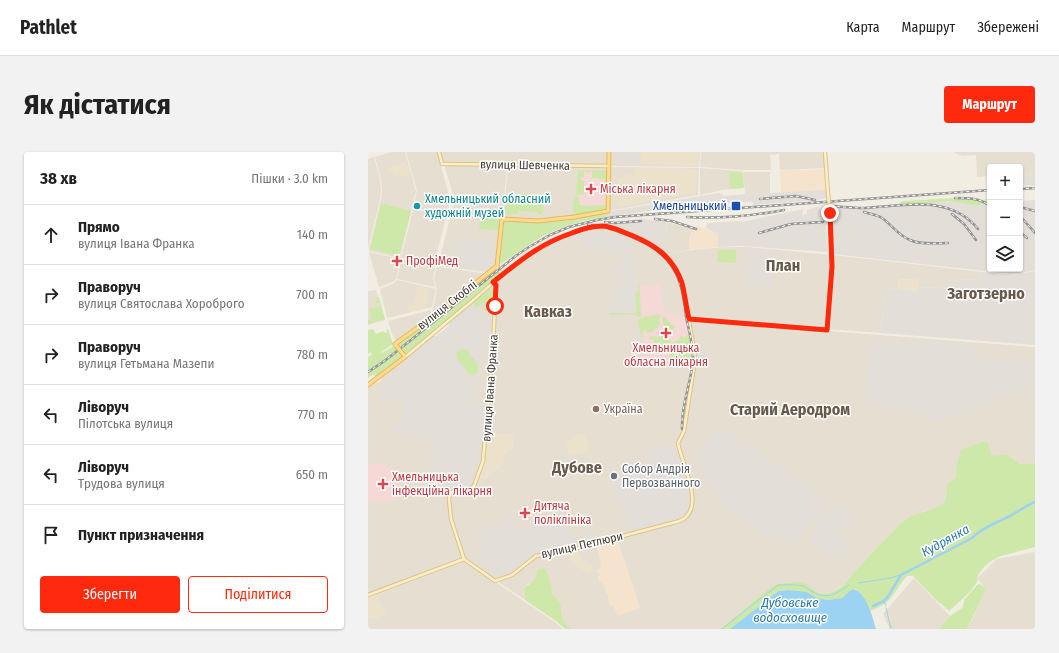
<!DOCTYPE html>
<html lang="uk">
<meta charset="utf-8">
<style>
:root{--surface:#fff;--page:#f2f2f2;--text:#222;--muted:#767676;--line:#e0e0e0;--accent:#ff290d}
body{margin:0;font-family:"Fira Sans Condensed",sans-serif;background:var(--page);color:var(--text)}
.controls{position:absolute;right:12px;top:12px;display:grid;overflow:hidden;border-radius:4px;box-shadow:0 1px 3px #0004}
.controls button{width:36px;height:36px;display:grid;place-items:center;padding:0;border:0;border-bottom:1px solid var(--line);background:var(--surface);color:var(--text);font:20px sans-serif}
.stop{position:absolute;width:12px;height:12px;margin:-9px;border:3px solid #ff290d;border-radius:50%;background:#fff}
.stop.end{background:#ff290d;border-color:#fff;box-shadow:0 1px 4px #0008}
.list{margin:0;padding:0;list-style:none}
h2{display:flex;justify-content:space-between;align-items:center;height:52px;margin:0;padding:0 16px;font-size:17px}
h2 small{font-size:13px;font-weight:400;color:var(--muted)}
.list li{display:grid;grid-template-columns:26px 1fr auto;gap:12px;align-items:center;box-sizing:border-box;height:60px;padding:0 16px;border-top:1px solid var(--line)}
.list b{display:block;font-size:15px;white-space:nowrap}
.list p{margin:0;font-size:13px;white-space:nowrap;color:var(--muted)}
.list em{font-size:13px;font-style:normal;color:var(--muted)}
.actions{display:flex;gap:8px;padding:12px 16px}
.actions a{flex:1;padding:9px 0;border:1px solid var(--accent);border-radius:4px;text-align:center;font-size:14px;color:var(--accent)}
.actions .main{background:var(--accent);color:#fff}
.icon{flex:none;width:22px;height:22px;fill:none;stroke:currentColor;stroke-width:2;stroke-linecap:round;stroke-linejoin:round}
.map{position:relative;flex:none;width:667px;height:477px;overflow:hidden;border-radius:4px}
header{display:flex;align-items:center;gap:24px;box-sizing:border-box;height:56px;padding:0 20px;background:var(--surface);border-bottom:1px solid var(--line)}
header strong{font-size:19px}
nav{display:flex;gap:22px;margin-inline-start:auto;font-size:14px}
.intro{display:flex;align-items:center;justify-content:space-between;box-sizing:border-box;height:96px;padding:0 24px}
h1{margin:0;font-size:28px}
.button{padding:10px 18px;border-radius:4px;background:var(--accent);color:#fff;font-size:14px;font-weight:700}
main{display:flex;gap:24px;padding:0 24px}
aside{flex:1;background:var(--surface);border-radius:4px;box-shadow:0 1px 3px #0004}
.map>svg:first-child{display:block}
.residential{fill:#e6dfd1}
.commercial{fill:#f5e3cd}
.industrial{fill:#e4ded8}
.education{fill:#ece2cc}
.medical{fill:#f4d9d6}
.green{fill:#cee8aa}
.water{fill:#9cd2f2}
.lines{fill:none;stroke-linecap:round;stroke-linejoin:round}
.stream{stroke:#9cd2f2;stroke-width:1}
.river{stroke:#9cd2f2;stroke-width:2.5}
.secondary-casing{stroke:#d7c293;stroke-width:4.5}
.primary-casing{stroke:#e6b85d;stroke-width:5}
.secondary{stroke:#ffeec0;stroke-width:2.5}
.primary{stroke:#ffdb8f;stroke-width:3}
.rail-casing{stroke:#949494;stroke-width:2.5}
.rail{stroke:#fff;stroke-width:1;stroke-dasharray:3;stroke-linecap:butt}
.secondary-bridge-casing{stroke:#d7c293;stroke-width:4.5;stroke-linecap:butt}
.primary-bridge-casing{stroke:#e6b85d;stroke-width:5;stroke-linecap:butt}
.secondary-bridge{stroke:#ffeec0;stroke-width:2.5}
.primary-bridge{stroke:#ffdb8f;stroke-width:3}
.route{stroke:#ff290d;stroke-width:5}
.health-dot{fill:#e0444e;stroke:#fff;stroke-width:1.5}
.culture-dot{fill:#0f9aa8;stroke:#fff;stroke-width:1.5}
.transit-dot{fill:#1a4fb4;stroke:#fff;stroke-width:1.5}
.education-dot{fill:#8d6e63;stroke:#fff;stroke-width:1.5}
.worship-dot{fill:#6b7280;stroke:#fff;stroke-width:1.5}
.labels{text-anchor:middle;stroke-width:3;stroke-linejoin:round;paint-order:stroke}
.street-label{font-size:12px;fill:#443d33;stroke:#fff}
.health-label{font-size:12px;fill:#be3a42;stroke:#fff;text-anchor:start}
.culture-label{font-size:12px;fill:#0d838f;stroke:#fff;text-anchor:start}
.transit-label{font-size:12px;fill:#164399;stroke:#fff;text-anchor:end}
.education-label{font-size:12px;fill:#785e54;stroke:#fff;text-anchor:start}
.worship-label{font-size:12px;fill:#5b616d;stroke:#fff;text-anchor:start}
.water-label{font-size:13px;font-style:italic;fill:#2978aa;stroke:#fff}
.district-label{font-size:16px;font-weight:bold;fill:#675a4a;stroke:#fff}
</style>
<header>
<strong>Pathlet</strong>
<nav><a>Карта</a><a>Маршрут</a><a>Збережені</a></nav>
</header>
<div class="intro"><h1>Як дістатися</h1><a class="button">Маршрут</a></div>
<main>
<aside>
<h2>38 хв<small>Пішки · 3.0 km</small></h2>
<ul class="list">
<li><svg class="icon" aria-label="ahead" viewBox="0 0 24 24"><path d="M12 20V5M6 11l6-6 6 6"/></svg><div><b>Прямо</b><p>вулиця Івана Франка</p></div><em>140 m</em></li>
<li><svg class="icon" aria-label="right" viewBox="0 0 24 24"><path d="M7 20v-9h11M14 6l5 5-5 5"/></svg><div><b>Праворуч</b><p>вулиця Святослава Хороброго</p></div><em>700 m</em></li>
<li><svg class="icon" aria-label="right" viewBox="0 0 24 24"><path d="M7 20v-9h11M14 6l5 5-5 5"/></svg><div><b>Праворуч</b><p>вулиця Гетьмана Мазепи</p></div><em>780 m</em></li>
<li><svg class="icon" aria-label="left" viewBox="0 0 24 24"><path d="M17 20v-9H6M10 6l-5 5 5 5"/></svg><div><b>Ліворуч</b><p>Пілотська вулиця</p></div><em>770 m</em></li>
<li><svg class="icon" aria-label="left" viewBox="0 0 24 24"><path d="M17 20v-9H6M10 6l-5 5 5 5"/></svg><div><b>Ліворуч</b><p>Трудова вулиця</p></div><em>650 m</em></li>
<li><svg class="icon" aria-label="arrive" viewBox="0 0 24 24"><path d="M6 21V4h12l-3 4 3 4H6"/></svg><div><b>Пункт призначення</b></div></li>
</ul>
<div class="actions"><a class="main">Зберегти</a><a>Поділитися</a></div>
</aside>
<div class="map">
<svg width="667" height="477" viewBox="0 0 667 477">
<rect width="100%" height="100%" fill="#f2ede3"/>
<path class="residential" d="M24,0H37L48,39L32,106L2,99L1,97L13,48L14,38L13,28L7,5Z
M38,0H70L73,12V14L82,47L80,60L45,56L49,39Z
M71,0H240V14L74,11Z
M241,0H332L331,15L241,14Z
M333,0H457L458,16L412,18L411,2L402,3L403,18H375L332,15Z
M585,0H667V22L652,23V15H622V24L609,25L608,3L594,4Z
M6,5L11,23L13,38L12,48L0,97V7Z
M76,12L139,14L134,66L84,61L86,52V46Z
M140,14L240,15L239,59L206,64L170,68L135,66Z
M241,15L331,16L330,43L240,59Z
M332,16L374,19L375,36L353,38L351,39L332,43Z
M375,20H402V41L383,43L382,44H380L377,42Z
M45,58L79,61L66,113L33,106Z
M83,62L113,65L112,77L132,79L128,113L119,120L70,114Z
M299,70L325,77L321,88V98L296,102L289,95L293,87L298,83Z
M234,75L244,77L281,91L293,100L304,113L313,131L326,197V208L315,278L310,288L324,344L323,356L318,364L309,369L193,400L167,403L144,422L128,428L96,407L83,367L81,345L85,341L107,334L111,324L117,327L133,313L145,283L119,281L130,129L149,112L173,95L210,79Z
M358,95H380L464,103V115L458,177L321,167L314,131L298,103L302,101L333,97Z
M1,100L32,107L28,127L25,130L11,135Z
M465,103L614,120L612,128L590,127L587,131L576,136L550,135L551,128L531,127L530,137L521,136V139L516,142L513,181L459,177Z
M33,107L66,114L67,116L65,126L67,135L29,127Z
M70,115L114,121L116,122L66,163L64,160L69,138L66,126L68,116Z
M29,128L68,137L64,155L19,166L12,137L25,132Z
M124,135L126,136L123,187L124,195L116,303L106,333L82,341V367L95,407L0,442V235L5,231L12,230L15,224L38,207L64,184H68L81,174V170Z
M8,138L17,167L0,173V139Z
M63,158L61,167L28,189L24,182L20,169Z
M322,168L667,195V311L652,312L639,302L624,305L588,316V325L579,334L578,346L576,350L573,353L561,358L556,359L529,375L520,385L511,393L476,432L464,440L459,442L451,441L434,430H426L409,432L399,438L352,477H203L197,473L195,469L192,450L190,447L187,446L185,443L180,421L169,419L168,427L165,430L158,433L156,436L157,448L129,429L141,425L165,406L176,402L193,401L228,393L233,409L232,424L230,426L236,434L241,446L272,456L249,387L304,372L319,365L325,348L311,291L315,282L327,208Z
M667,400V477H599L606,464L614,444L617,439V436L609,426L629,407Z
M95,408L187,470L195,477H0V444Z
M546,426L582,464L571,477H522L515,462Z"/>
<path class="commercial" d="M458,17L459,38L413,41L412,19Z
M329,74L350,82V95L321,98V88L326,76Z
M249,387L272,456L250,464L246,455L242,453L240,447L241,446L236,434L230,425L232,423L228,418L233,415V409L228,393Z"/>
<path class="industrial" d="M245,0H273L272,12L245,11Z
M667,22V33L652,34V23Z
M459,38L460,46L449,48L385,53V50H378L377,51L376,50L336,54V53L332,55L318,57L287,58L238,65V60L351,41L356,44L378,42L380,44H382V43L402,41Z
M667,48V118L654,121L643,122L626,120L465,102L462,56L474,55L490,56L581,49L612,52L622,51V117H652V49Z
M448,55H452L453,61H457L460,100L374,94L350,95V82L338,76L339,71L373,69L374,70L435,57L434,63L439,62V58Z
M273,67L299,70L298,83L293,87L289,95L281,90L245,76L244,70Z
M221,79L249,83L250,81L251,82L262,92L270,140L267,142L268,162L241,163L246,138L250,136V135L248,134L250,122H247L249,111H255L256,103L215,96V90L206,89L205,86L201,85L200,83L210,80V83L216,84L217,80L220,81Z
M94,89L123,91L122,101L129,102L128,113H124L123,115L119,119L85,115L87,99H88L89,90H94Z
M376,96L390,97L392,100H394L396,97L407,98L404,136L375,133Z
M667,119V193L513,181L516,142L521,139V136L550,139V135L576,136L579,131H587L590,127L612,128L614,120L647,123Z
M106,149L107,164H124L123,187H115L112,204V220L109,236L106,235L104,252L118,254L110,309L108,317L110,320L107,329L105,333L102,336L80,340L77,324L79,322V320L71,319L70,320H65L64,319V305L66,288L24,280L26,272L33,271L36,254L34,251L12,248V236L13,233L21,234L22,219L64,184H68L81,174V170Z
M501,188L537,191L538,189L563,190L562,209L564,190L607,194L606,206L666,209L667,233L614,252H610L612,254L575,267H556L555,262L559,260L561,248L601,251L560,247L559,246L558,260L497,254Z
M348,273L387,297L464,351L432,381L431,391L404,386L385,375V372L371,366L361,359L334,324L328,306Z
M291,292L299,293V296L310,297L322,339V347L320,358L315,364L308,367L262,380L253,349L249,350L242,330L286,317L285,313L277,310L276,306V296L284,297Z
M476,350L486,368L471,376L482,398L468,405H466L455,400L439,388L450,369L461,360Z
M144,362L148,373L151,377L164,374L171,369L184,366L195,371L205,383L210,395L198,398L171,401L166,403L154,412L142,420L131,423L124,421L120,417L118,413L117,414L109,386L114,384V381L116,378L115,372H135L137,371L135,365L136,363Z
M218,368H224L228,389L227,390L221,391L216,372Z"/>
<path class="education" d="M273,0H330V9L328,13L274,12H272Z
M38,10L42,22L33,25L32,23L26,24L25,20L21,21L20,18L26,14Z
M267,16L329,17L328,41L249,55L250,26H255V23L267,24Z
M531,127L551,128L550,139L530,137Z
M50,134L61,137L58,156L41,160L39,153L46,151Z
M119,281L145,283V296L139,299L133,313L117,327L111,324L116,310Z
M216,281L222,298L201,304L197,289L207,286L206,284Z
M210,400L213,406L225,414L222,421L213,417L202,409L203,402Z
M8,441L18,462L4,468L3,465L0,466V444Z"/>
<path class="medical" d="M211,17H238L237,58L207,63Z
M291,132L297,162H306L315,165L319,167L324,200V216L281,212L277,201L278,195L274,174L272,135Z
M18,311L20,316L25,317L28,324L29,329L28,349H0V312Z"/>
<path class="green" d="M211,18H237L238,19L239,22L240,20L239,35L238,36V29L237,35L236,27L226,26L223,27L222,26L224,25V19L219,21L218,19H216V25L212,27L214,28L216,30V42L208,43L210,19Z
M361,20L375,21L376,36L362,37Z
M143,42H175V45L174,46L176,53L174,63H170V60L151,59L150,62H144L143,63H139V60L137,59L138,46H142Z
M206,44L210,45L212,53H217L218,54L236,53L237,57L235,59L209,63L205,59Z
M587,46L612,48L622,47V51L612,52L611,54L581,49L534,53L530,51L536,49Z
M13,51L43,59L31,104L2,97Z
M238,60V65C219,68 200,72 182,81C164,89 148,103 130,113L135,67L161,69Z
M113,65L134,67L132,79L111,77Z
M350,98H368V111L349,110Z
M129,115L134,123L37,204L35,201L33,203L34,205L8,226L6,222L0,226V205L4,203L3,200L0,202V178L5,177L8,182L16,179L17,181L19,180V177H20L25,192L13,200L14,201L26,194L30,198L32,196L30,193L31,191Z
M271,131L273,164L270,165L268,162L241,163V162L243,161H268L267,142L270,140V134Z
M122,137L126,139L124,159L113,158L118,155L116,151L110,154L107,157L106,149Z
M9,145H11L17,168L0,172V168L4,167L1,157L3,156L4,157L12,154L11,151L9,152L8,149L10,148Z
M291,162L293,164L291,165L292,173L289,174L290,176L286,177L287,179L278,181V178L274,179L275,184H274L272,181L270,168L274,165L276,167V165Z
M294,165H297L302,171L307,175L300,186V188H302L304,191L312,187V185L314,183L316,186L319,183H321L324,199V208H318L317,211L316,210L315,207L305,206L304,209H302L301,207L302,195L295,194V195H292V190H289L288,196H286V187L281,188V185L288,184L290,189V185L298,183Z
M97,197L99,198L110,213V220L107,223C104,223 104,224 101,222C98,220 96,216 94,214C89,207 83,198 97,197Z
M619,289L624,304L639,302L652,312L667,311V395L633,404L623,409L616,415L610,423L609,430L602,440L581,459L572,451L570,450L545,424H539C531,432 527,443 519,450C514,454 508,457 502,459L495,444L487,437L483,438L474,446L460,448L449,446L431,439L415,438L407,441L394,452L362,477H352L399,438L409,432L426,430H434L440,433L451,441C462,443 468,439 476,432L511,393L520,385L529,375L534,370L543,364L561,358L573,353L576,350L578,346L579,333L588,325V316L593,298L602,294Z
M175,416C183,421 183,435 185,443C187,446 190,446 192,450C193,452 193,454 193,457C195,467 194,470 203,477H197L188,469L157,448L156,436C159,433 163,432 166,428C171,423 165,418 175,416Z
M612,432L617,436V439L599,477H571L582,464L594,456L597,447L609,433Z"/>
<path class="water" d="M485,437C499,441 504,464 508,477H362L394,452L405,443L411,439L420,438L431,439L438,440L449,446L460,448L474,446L483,438Z"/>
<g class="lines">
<path class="stream" d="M490,431L522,426L533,423
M516,449L518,454
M518,456L523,477
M354,477L410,433C418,433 427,432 435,434C440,436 444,440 449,442C462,447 471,440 481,433"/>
<path class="river" d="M505,454L516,449L519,446L533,423L604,386C614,376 629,370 642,364C650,359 658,354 667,350"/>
<g class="secondary-casing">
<path id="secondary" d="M71,0L74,12H78L240,14
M457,0L460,42
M129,114L130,118L135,123
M321,167L459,178L464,115L462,61
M37,205C59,187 81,168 103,150C136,121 164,95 206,80C216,76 228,73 239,75C247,77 255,80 263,83C290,93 303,104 314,131L326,197L327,208L316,279L310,291C313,310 335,349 318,365C314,369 309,370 304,371L202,398L168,404L144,423L127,429L96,407
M96,407L83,367L81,347L82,342L84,340L101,337L106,334L115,309L125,195L128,133L125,131
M0,443L96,407"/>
</g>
<g class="primary-casing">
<path id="primary" d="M30,196L27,192L63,166L129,114L134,67L170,69L206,65L240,59L241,0
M0,233L37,205L35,202"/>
</g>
<use href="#secondary" class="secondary"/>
<use href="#primary" class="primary"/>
<g class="rail-casing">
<path id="rail" d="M652,37L667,36
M587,46C600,46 612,46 622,54
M392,47L428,44L447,48
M463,54C475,55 486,56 497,56C537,54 582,42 610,77
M652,55L667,59
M496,60C502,62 509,63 514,66C524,73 530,83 542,88C553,93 568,91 580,91
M584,62L596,72L608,88
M652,64L667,81
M319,65C351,67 384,64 416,58
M287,67L304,69L328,77
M237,70L247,71L273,69
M220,73H228L235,74C266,86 299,94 311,129C315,140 317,153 318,165C321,179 326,196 325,210C322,233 313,255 314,277
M652,80L659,86
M391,81L423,72L455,70
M0,220L15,210L28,200L149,103L161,95L182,83L201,75L229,68L247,65L622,38"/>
</g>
<use href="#rail" class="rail"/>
<g class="secondary-bridge-casing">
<path id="secondary-bridge" d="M460,42L462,61"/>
</g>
<g class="primary-bridge-casing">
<path id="primary-bridge" d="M30,196L35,202"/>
</g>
<use href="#secondary-bridge" class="secondary-bridge"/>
<use href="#primary-bridge" class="primary-bridge"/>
</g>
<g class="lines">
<path class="route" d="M127,154L128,133L125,130C152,109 171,92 204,81C214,77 224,74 234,74C244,74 254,80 263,83C287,93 305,105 314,131C317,143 318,155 321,167L459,178L464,115L462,61"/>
</g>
<g class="health-dot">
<path d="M221 31h4v4h4v4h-4v4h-4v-4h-4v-4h4z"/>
<path d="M27 103h4v4h4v4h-4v4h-4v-4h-4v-4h4z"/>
<path d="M296 175h4v4h4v4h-4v4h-4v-4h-4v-4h4z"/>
<path d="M13 326h4v4h4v4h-4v4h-4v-4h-4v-4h4z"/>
<path d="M155 355h4v4h4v4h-4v4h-4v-4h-4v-4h4z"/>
</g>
<circle class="culture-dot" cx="49" cy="54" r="4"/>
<rect class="transit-dot" x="363" y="49" width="10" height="10" rx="2"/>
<circle class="education-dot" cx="228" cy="257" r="4"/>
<circle class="worship-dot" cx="246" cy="324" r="4"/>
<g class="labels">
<g class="street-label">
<text transform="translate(157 13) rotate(1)" y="4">вулиця Шевченка</text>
<text transform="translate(79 153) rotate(-38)" y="4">вулиця Скоблі</text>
<text transform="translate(122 236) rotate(-86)" y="4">вулиця Івана Франка</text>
<text transform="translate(214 393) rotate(-13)" y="4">вулиця Петлюри</text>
</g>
<g class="health-label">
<text x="232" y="41">Міська лікарня</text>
<text x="38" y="113">ПрофіМед</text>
<text x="298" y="200" text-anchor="middle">Хмельницька<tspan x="298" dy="14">обласна лікарня</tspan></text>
<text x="24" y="329">Хмельницька<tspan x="24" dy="14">інфекційна лікарня</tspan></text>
<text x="166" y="358">Дитяча<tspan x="166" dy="14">поліклініка</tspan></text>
</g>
<g class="culture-label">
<text x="57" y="51">Хмельницький обласний<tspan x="57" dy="14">художній музей</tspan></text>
</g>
<g class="transit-label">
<text x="359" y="58">Хмельницький</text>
</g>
<g class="education-label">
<text x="236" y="261">Україна</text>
</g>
<g class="worship-label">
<text x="254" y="321">Собор Андрія<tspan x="254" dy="14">Первозванного</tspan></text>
</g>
<g class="water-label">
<text transform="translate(577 388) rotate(-29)" y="5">Кудрянка</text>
<text x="422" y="455">Дубовське<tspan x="422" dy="15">водосховище</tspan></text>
</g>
<g class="district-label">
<text x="415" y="119">План</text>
<text x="618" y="147">Заготзерно</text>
<text x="180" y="165">Кавказ</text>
<text x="422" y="263">Старий Аеродром</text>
<text x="209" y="321">Дубове</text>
</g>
</g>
</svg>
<div class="controls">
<button>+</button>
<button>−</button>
<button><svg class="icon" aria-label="layers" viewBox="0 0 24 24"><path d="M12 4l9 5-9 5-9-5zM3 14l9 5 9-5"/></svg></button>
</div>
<div class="stop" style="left:127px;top:154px"></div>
<div class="stop end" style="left:462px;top:61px"></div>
</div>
</main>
